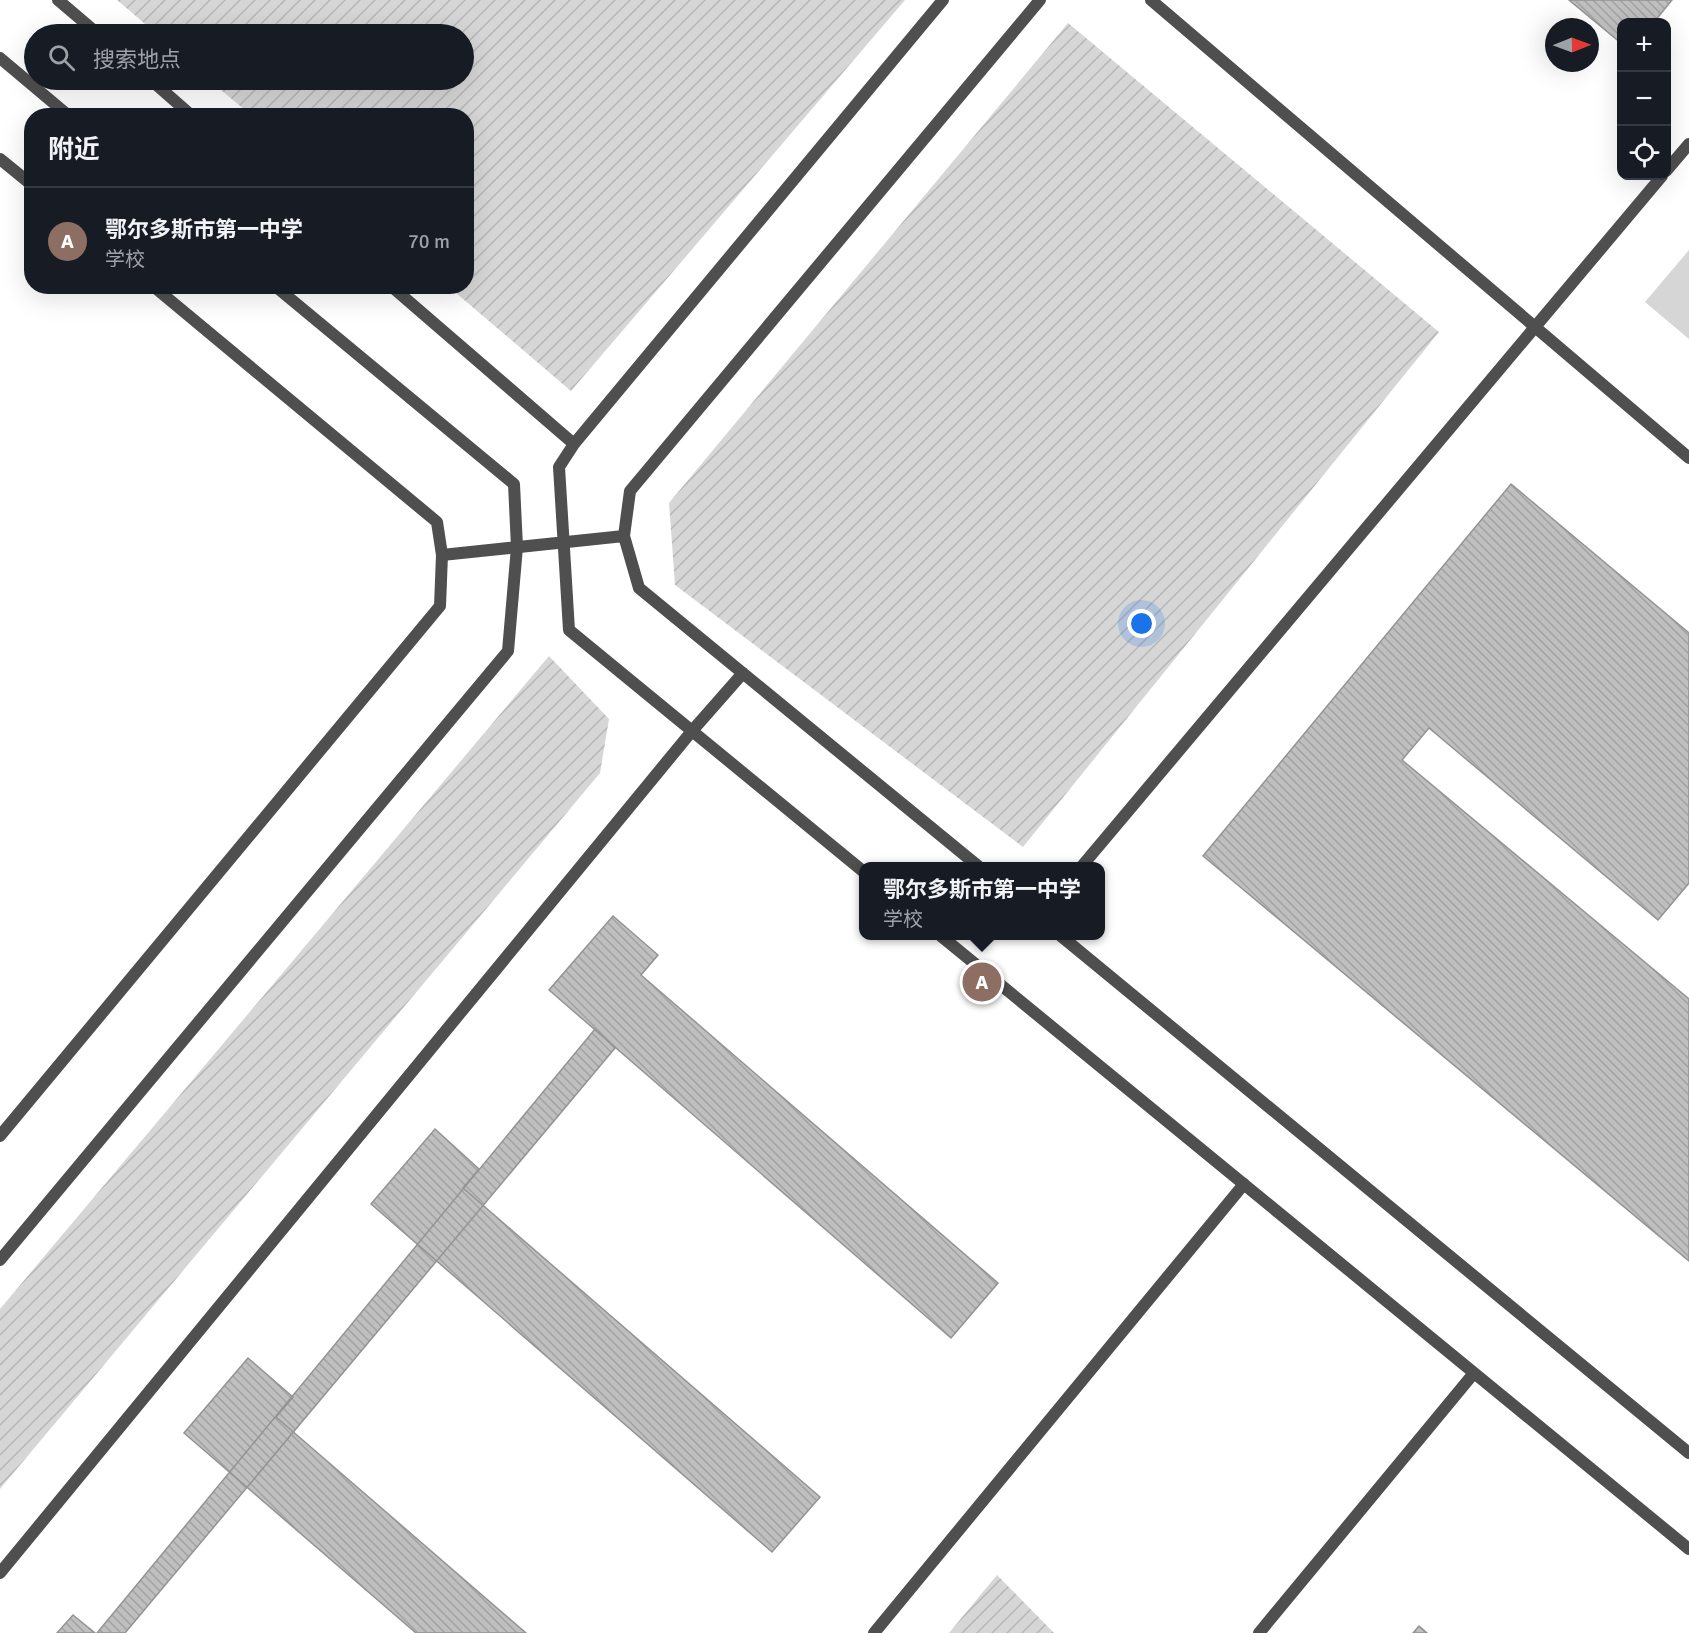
<!DOCTYPE html>
<html lang="zh">
<meta charset="utf-8">
<style>
:root{--surface:#171b24;--page:#20242c;--text:#f1f3f6;--muted:#9ea1a6;--line:#363941;--accent:#858687}
body{margin:0;font-family:Signika,"Noto Sans SC",sans-serif;background:var(--page);color:var(--text)}
.controls{position:absolute;right:18px;top:18px;display:grid;overflow:hidden;border-radius:12px;box-shadow:0 6px 24px #0002}
.controls button{width:54px;height:54px;display:grid;place-items:center;padding:0;border:0;border-bottom:2px solid var(--line);background:var(--surface);color:var(--text);font:30px sans-serif}
.compass{position:absolute;left:1545px;top:18px;width:54px;height:54px;border-radius:50%;background:var(--surface);box-shadow:0 6px 24px #0002;rotate:89deg}
.you{position:absolute;left:1142px;top:624px;width:21px;height:21px;margin:-15px;border:4px solid #fff;border-radius:50%;background:#1a73e8;box-shadow:0 0 0 9px #1a73e833}
.badge{display:grid;place-items:center;width:39px;height:39px;border-radius:50%;background:var(--accent);color:#fff;font-size:20px;font-weight:700}
.pin{position:absolute;translate:-50% -50%;border:3px solid #fff;box-shadow:0 2px 6px #0006}
.popup{position:absolute;left:859px;top:862px;width:246px;height:78px;box-sizing:border-box;display:grid;place-content:center;border-radius:12px;background:var(--surface);filter:drop-shadow(0 2px 4px #0005);font-size:20px;white-space:nowrap;color:var(--muted)}
.popup b{font-size:22px;color:var(--text)}
.popup::after{content:'';position:absolute;left:50%;top:100%;margin-left:-12px;border:12px solid transparent;border-top-color:var(--surface)}
.list{margin:0;padding:0;list-style:none}
h2{display:flex;justify-content:space-between;align-items:center;height:78px;margin:0;padding:0 24px;font-size:26px}
h2 small{font-size:20px;font-weight:400;color:var(--muted)}
.list li{display:grid;grid-template-columns:39px 1fr auto;gap:18px;align-items:center;box-sizing:border-box;height:108px;padding:0 24px;border-top:2px solid var(--line)}
.list b{display:block;font-size:22px;white-space:nowrap}
.list p{margin:0;font-size:20px;white-space:nowrap;color:var(--muted)}
.list em{font-size:20px;font-style:normal;color:var(--muted)}
.icon{flex:none;width:33px;height:33px;fill:none;stroke:currentColor;stroke-width:2;stroke-linecap:round;stroke-linejoin:round}
.map{position:relative;flex:none;width:1689px;height:1633px;overflow:hidden}
.search{position:absolute;background:var(--surface);box-shadow:0 6px 24px #0002;left:24px;top:24px;width:450px;height:66px;display:flex;align-items:center;gap:15px;box-sizing:border-box;padding:0 21px;border-radius:33px;color:var(--muted);font-size:22px}
.panel{position:absolute;background:var(--surface);box-shadow:0 6px 24px #0002;left:24px;top:108px;width:450px;height:186px;border-radius:24px}
.map>svg:first-child{display:block}
.park{fill:#d6d6d6}
.garden{fill:url(#garden-furrows)}
.building{fill:url(#building-back-hatch);stroke:#939393;stroke-width:1.5}
.lines{fill:none;stroke-linecap:round;stroke-linejoin:round}
.minor{stroke:#4f4f4f;stroke-width:12}
.tertiary{stroke:#4f4f4f;stroke-width:12}
</style>
<div class="map">
<svg width="1689" height="1633" viewBox="0 0 1689 1633">
<defs>
<pattern id="garden-furrows" width="10" height="10" patternUnits="userSpaceOnUse" patternTransform="scale(1.5)"><rect width="10" height="10" fill="#d6d6d6"/><path d="M-1 1l2-2M0 10L10 0M9 11l2-2" fill="none" stroke="#b6b6b6"/></pattern>
<pattern id="building-back-hatch" width="6" height="6" patternUnits="userSpaceOnUse" patternTransform="scale(1.5)"><rect width="6" height="6" fill="#bfbfbf"/><path d="M-1 5l2 2M0 0l6 6M5-1l2 2" fill="none" stroke="#a2a2a2"/></pattern>
</defs>
<rect width="100%" height="100%" fill="#fff"/>
<path class="park" d="M1689,250V339L1645,302Z"/>
<path class="garden" d="M117,0H905L571,391L449,287L466,286V116L251,115L209,80H464V34H157Z
M1068,23L1439,332L1023,847L675,585L669,503Z
M549,656L609,719L600,773L0,1489V1309Z
M997,1575L1054,1633H949Z"/>
<path class="building" d="M1569,0H1672L1654,22H1622V44Z
M1511,484L1689,633V883L1658,920L1429,728L1402,760L1689,999V1261L1203,856Z
M613,916L658,955L641,975L998,1283L951,1338L549,990Z
M595,1029L615,1048L125,1633H97Z
M435,1129L479,1169L463,1188L820,1497L772,1552L371,1204Z
M248,1358L293,1397L276,1417L526,1633H416L184,1433Z
M73,1615L95,1633H57Z
M1419,1626L1427,1633H1413Z"/>
<g class="lines">
<path class="minor" d="M58,0L98,34
M1151,0L1689,458
M151,80L192,116
M1666,171L1689,144
M391,286L574,444
M442,555L624,536
M978,866L639,588L624,536L630,491L1040,0
M1082,866L1662,176
M864,872L569,630L559,467L574,444L943,0
M941,936L1689,1549
M1061,936L1689,1453
M0,1573L692,731L743,673
M874,1633L1244,1184
M1259,1633L1474,1373"/>
<path class="tertiary" d="M0,58L69,116
M0,159L32,185
M0,1136L440,606L442,555L437,522L153,286
M0,1260L508,651L517,547L514,484L275,286"/>
</g>
</svg>
<div class="controls">
<button>+</button>
<button>−</button>
<button><svg class="icon" aria-label="locate" viewBox="0 0 24 24"><circle cx="12" cy="12" r="6"/><path d="M12 2v4M12 18v4M2 12h4M18 12h4"/></svg></button>
</div>
<svg class="compass" viewBox="-18 -18 36 36"><path d="M0-13l5 13h-10z" fill="#e53935"/><path d="M0 13l5-13h-10z" fill="#9ea1a6"/></svg>
<div class="you"></div>
<div class="pin badge" style="left:982px;top:982px;background:#8d6e63">A</div>
<div class="popup"><b>鄂尔多斯市第一中学</b>学校</div>
<div class="search"><svg class="icon" aria-label="search" viewBox="0 0 24 24"><circle cx="10" cy="10" r="6"/><path d="M15 15l6 6"/></svg>搜索地点</div>
<section class="panel">
<h2>附近<small></small></h2>
<ul class="list">
<li><span class="badge" style="background:#8d6e63">A</span><div><b>鄂尔多斯市第一中学</b><p>学校</p></div><em>70 m</em></li>
</ul>
</section>
</div>
